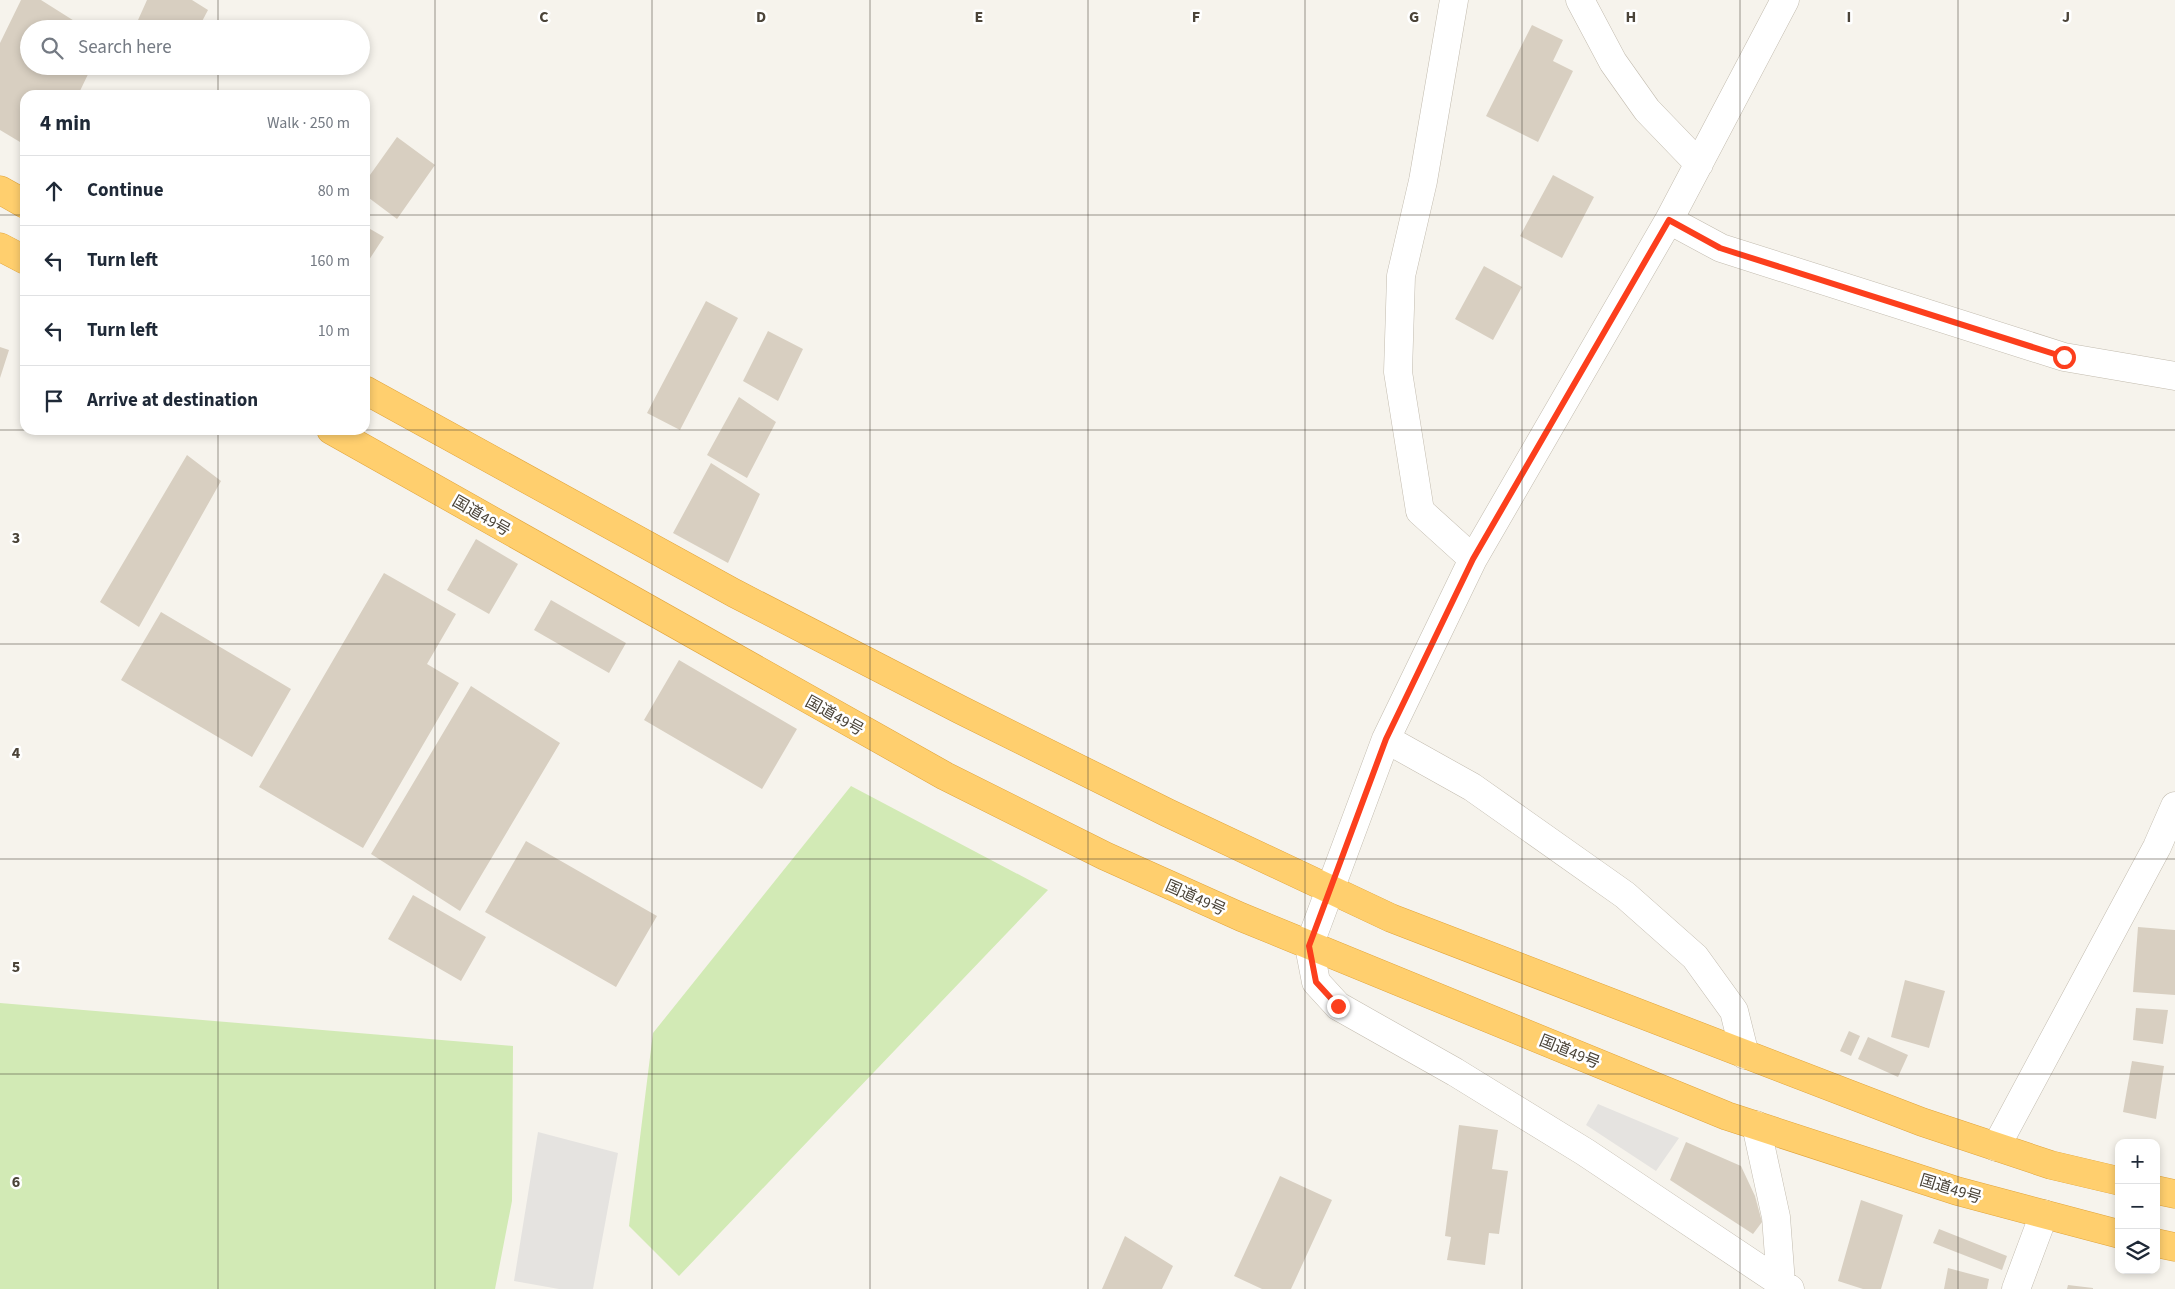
<!DOCTYPE html>
<meta charset="utf-8">
<style>
:root{--surface:#fff;--page:#f6f6f7;--text:#1f2937;--muted:#747a83;--line:#e0e1e3}
body{margin:0;font-family:"Source Sans 3","Noto Sans JP",sans-serif;background:var(--page);color:var(--text)}
.controls{position:absolute;right:15px;bottom:15px;display:grid;overflow:hidden;border-radius:10px;box-shadow:0 2px 8px #0003}
.controls button{width:45px;height:45px;display:grid;place-items:center;padding:0;border:0;border-bottom:1px solid var(--line);background:var(--surface);color:var(--text);font:25px sans-serif}
.stop{position:absolute;width:15px;height:15px;margin:-11px;border:4px solid #fc3f1d;border-radius:50%;background:#fff}
.stop.end{background:#fc3f1d;border-color:#fff;box-shadow:0 1px 5px #0008}
.list{margin:0;padding:0;list-style:none}
h2{display:flex;justify-content:space-between;align-items:center;height:65px;margin:0;padding:0 20px;font-size:21px}
h2 small{font-size:16px;font-weight:400;color:var(--muted)}
.list li{display:grid;grid-template-columns:32px 1fr auto;gap:15px;align-items:center;box-sizing:border-box;height:70px;padding:0 20px;border-top:1px solid var(--line)}
.list b{display:block;font-size:19px;white-space:nowrap}
.list em{font-size:16px;font-style:normal;color:var(--muted)}
.icon{flex:none;width:28px;height:28px;fill:none;stroke:currentColor;stroke-width:2;stroke-linecap:round;stroke-linejoin:round}
.map{position:relative;flex:none;width:2175px;height:1289px;overflow:hidden}
.search{position:absolute;background:var(--surface);box-shadow:0 2px 8px #0003;left:20px;top:20px;width:350px;height:55px;display:flex;align-items:center;gap:12px;box-sizing:border-box;padding:0 18px;border-radius:28px;color:var(--muted);font-size:19px}
.panel{position:absolute;background:var(--surface);box-shadow:0 2px 8px #0003;left:20px;top:90px;width:350px;height:345px;border-radius:15px}
.map>svg:first-child{display:block}
.green{fill:#d2eab5}
.parking{fill:#e5e3e0}
.building{fill:#d8cfc1}
.lines{fill:none;stroke-linecap:round;stroke-linejoin:round}
.minor-casing{stroke:#c2bbae;stroke-width:29}
.highway-casing{stroke:#e0a43c;stroke-width:29}
.minor{stroke:#fff;stroke-width:28}
.highway{stroke:#ffcf6e;stroke-width:28}
.route{stroke:#fc3f1d;stroke-width:6}
.grid{fill:none;stroke:#4b4439;stroke-width:1;stroke-opacity:0.55}
.labels{text-anchor:middle;stroke-width:5;stroke-linejoin:round;paint-order:stroke}
.street-label{font-size:16px;fill:#4b4439;stroke:#fff}
.grid-label{font-size:16px;text-anchor:middle;font-weight:bold;fill:#4b4439;stroke:#fff;stroke-width:5;stroke-linejoin:round;paint-order:stroke}
</style>
<div class="map">
<svg width="2175" height="1289" viewBox="0 0 2175 1289">
<rect width="100%" height="100%" fill="#f6f3ec"/>
<path class="green" d="M851,786L1048,890L679,1276L629,1226L653,1033Z
M0,1003L513,1046L512,1201L495,1289H0Z"/>
<path class="parking" d="M1598,1104L1679,1138L1656,1171L1586,1125Z
M538,1132L618,1153L593,1289H559L514,1281Z"/>
<path class="building" d="M21,0H41L87,29H29V66H92L78,95H25V145L0,130V43Z
M147,0H192L208,10L198,29H134Z
M1532,25L1563,40L1553,61L1573,71L1538,142L1486,116Z
M397,137L435,165L397,219L365,195V182Z
M1553,175L1594,197L1562,258L1520,236Z
M365,226L384,237L365,266Z
M1484,266L1522,287L1493,340L1455,319Z
M706,301L738,318L680,430L647,413Z
M768,331L803,349L778,401L743,381Z
M0,347L9,350L0,378Z
M739,397L776,422L747,478L707,455Z
M187,455L221,481L139,627L100,602Z
M711,463L760,494L728,563L673,533Z
M476,539L518,564L489,614L447,590Z
M384,573L456,614L427,664L459,683L363,848L259,787Z
M551,600L626,643L609,673L534,630Z
M161,612L291,689L252,757L121,680Z
M679,660L797,729L762,789L644,720Z
M471,686L560,743L460,911L371,854Z
M526,841L657,916L616,987L485,912Z
M413,895L486,937L461,981L388,939Z
M2138,927L2175,930V995L2133,992Z
M1905,980L1945,991L1929,1048L1891,1037Z
M2136,1008L2168,1010L2163,1044L2133,1040Z
M1849,1031L1860,1036L1851,1056L1840,1051Z
M1868,1037L1908,1055L1898,1077L1858,1059Z
M2132,1061L2164,1066L2156,1119L2123,1112Z
M1459,1125L1498,1130L1492,1169L1508,1171L1499,1234L1489,1233L1485,1265L1447,1260L1451,1237L1445,1236Z
M1686,1142L1741,1166L1755,1196L1762,1222L1753,1234L1670,1180Z
M1280,1176L1332,1200L1291,1289H1262L1234,1276Z
M1861,1200L1903,1215L1881,1289H1863L1838,1281Z
M1939,1229L2007,1256L2002,1270L1933,1243Z
M1125,1236L1173,1266L1162,1289H1102Z
M1948,1268L1989,1279L1987,1289H1944Z
M2068,1285L2093,1288V1289H2067Z"/>
<g class="lines">
<g class="minor-casing">
<path id="minor" d="M1454,0L1423,181L1401,276L1398,372L1420,511L1473,559
M1580,0L1613,62L1647,110L1699,164
M1785,0L1669,220L1473,559L1386,739L1309,946L1316,982L1338,1006L1455,1072L1585,1152L1790,1289
M1669,220L1721,248L2064,357L2175,376
M1386,739L1472,787L1625,895L1695,957L1734,1011L1745,1055
M1756,1125L1776,1217L1781,1283
M1996,1147L2157,847L2175,806
M2016,1289L2044,1214"/>
</g>
<g class="highway-casing">
<path id="highway" d="M0,190L25,204
M0,247L25,260
M365,390L734,593L961,710L1168,813L1391,918L1922,1122L2051,1165L2119,1181
M331,430L945,776L1105,856L1241,917L1727,1116L1957,1191L2119,1234
M2156,1190L2175,1194
M2156,1243L2175,1247"/>
</g>
<use href="#minor" class="minor"/>
<use href="#highway" class="highway"/>
</g>
<g class="lines">
<path class="route" d="M1338,1006L1316,982L1309,946L1386,739L1473,559L1669,220L1720,248L2064,357"/>
</g>
<path class="grid" d="M218,0V29M435,0V1289M652,0V1289M870,0V1289M1088,0V1289M1305,0V1289M1522,0V1289M1740,0V1289M1958,0V1289M218,66V95M0,215H25M365,215H2175M0,430H25M218,430V1289M365,430H2175M0,644H2175M0,859H2175M0,1074H2175"/>
<g class="labels">
<g class="street-label">
<text transform="translate(482 515) rotate(30)" y="6">国道49号</text>
<text transform="translate(835 715) rotate(29)" y="6">国道49号</text>
<text transform="translate(1196 897) rotate(24)" y="6">国道49号</text>
<text transform="translate(1570 1051) rotate(22)" y="6">国道49号</text>
<text transform="translate(1951 1188) rotate(17)" y="6">国道49号</text>
</g>
</g>
<g class="grid-label">
<text x="544" y="22">C</text>
<text x="761" y="22">D</text>
<text x="979" y="22">E</text>
<text x="1196" y="22">F</text>
<text x="1414" y="22">G</text>
<text x="1631" y="22">H</text>
<text x="1849" y="22">I</text>
<text x="2066" y="22">J</text>
<text x="16" y="543">3</text>
<text x="16" y="758">4</text>
<text x="16" y="972">5</text>
<text x="16" y="1187">6</text>
</g>
</svg>
<div class="controls">
<button>+</button>
<button>−</button>
<button><svg class="icon" aria-label="layers" viewBox="0 0 24 24"><path d="M12 4l9 5-9 5-9-5zM3 14l9 5 9-5"/></svg></button>
</div>
<div class="stop" style="left:2064px;top:357px"></div>
<div class="stop end" style="left:1338px;top:1006px"></div>
<div class="search"><svg class="icon" aria-label="search" viewBox="0 0 24 24"><circle cx="10" cy="10" r="6"/><path d="M15 15l6 6"/></svg>Search here</div>
<section class="panel">
<h2>4 min<small>Walk · 250 m</small></h2>
<ul class="list">
<li><svg class="icon" aria-label="ahead" viewBox="0 0 24 24"><path d="M12 20V5M6 11l6-6 6 6"/></svg><div><b>Continue</b></div><em>80 m</em></li>
<li><svg class="icon" aria-label="left" viewBox="0 0 24 24"><path d="M17 20v-9H6M10 6l-5 5 5 5"/></svg><div><b>Turn left</b></div><em>160 m</em></li>
<li><svg class="icon" aria-label="left" viewBox="0 0 24 24"><path d="M17 20v-9H6M10 6l-5 5 5 5"/></svg><div><b>Turn left</b></div><em>10 m</em></li>
<li><svg class="icon" aria-label="arrive" viewBox="0 0 24 24"><path d="M6 21V4h12l-3 4 3 4H6"/></svg><div><b>Arrive at destination</b></div></li>
</ul>
</section>
</div>
